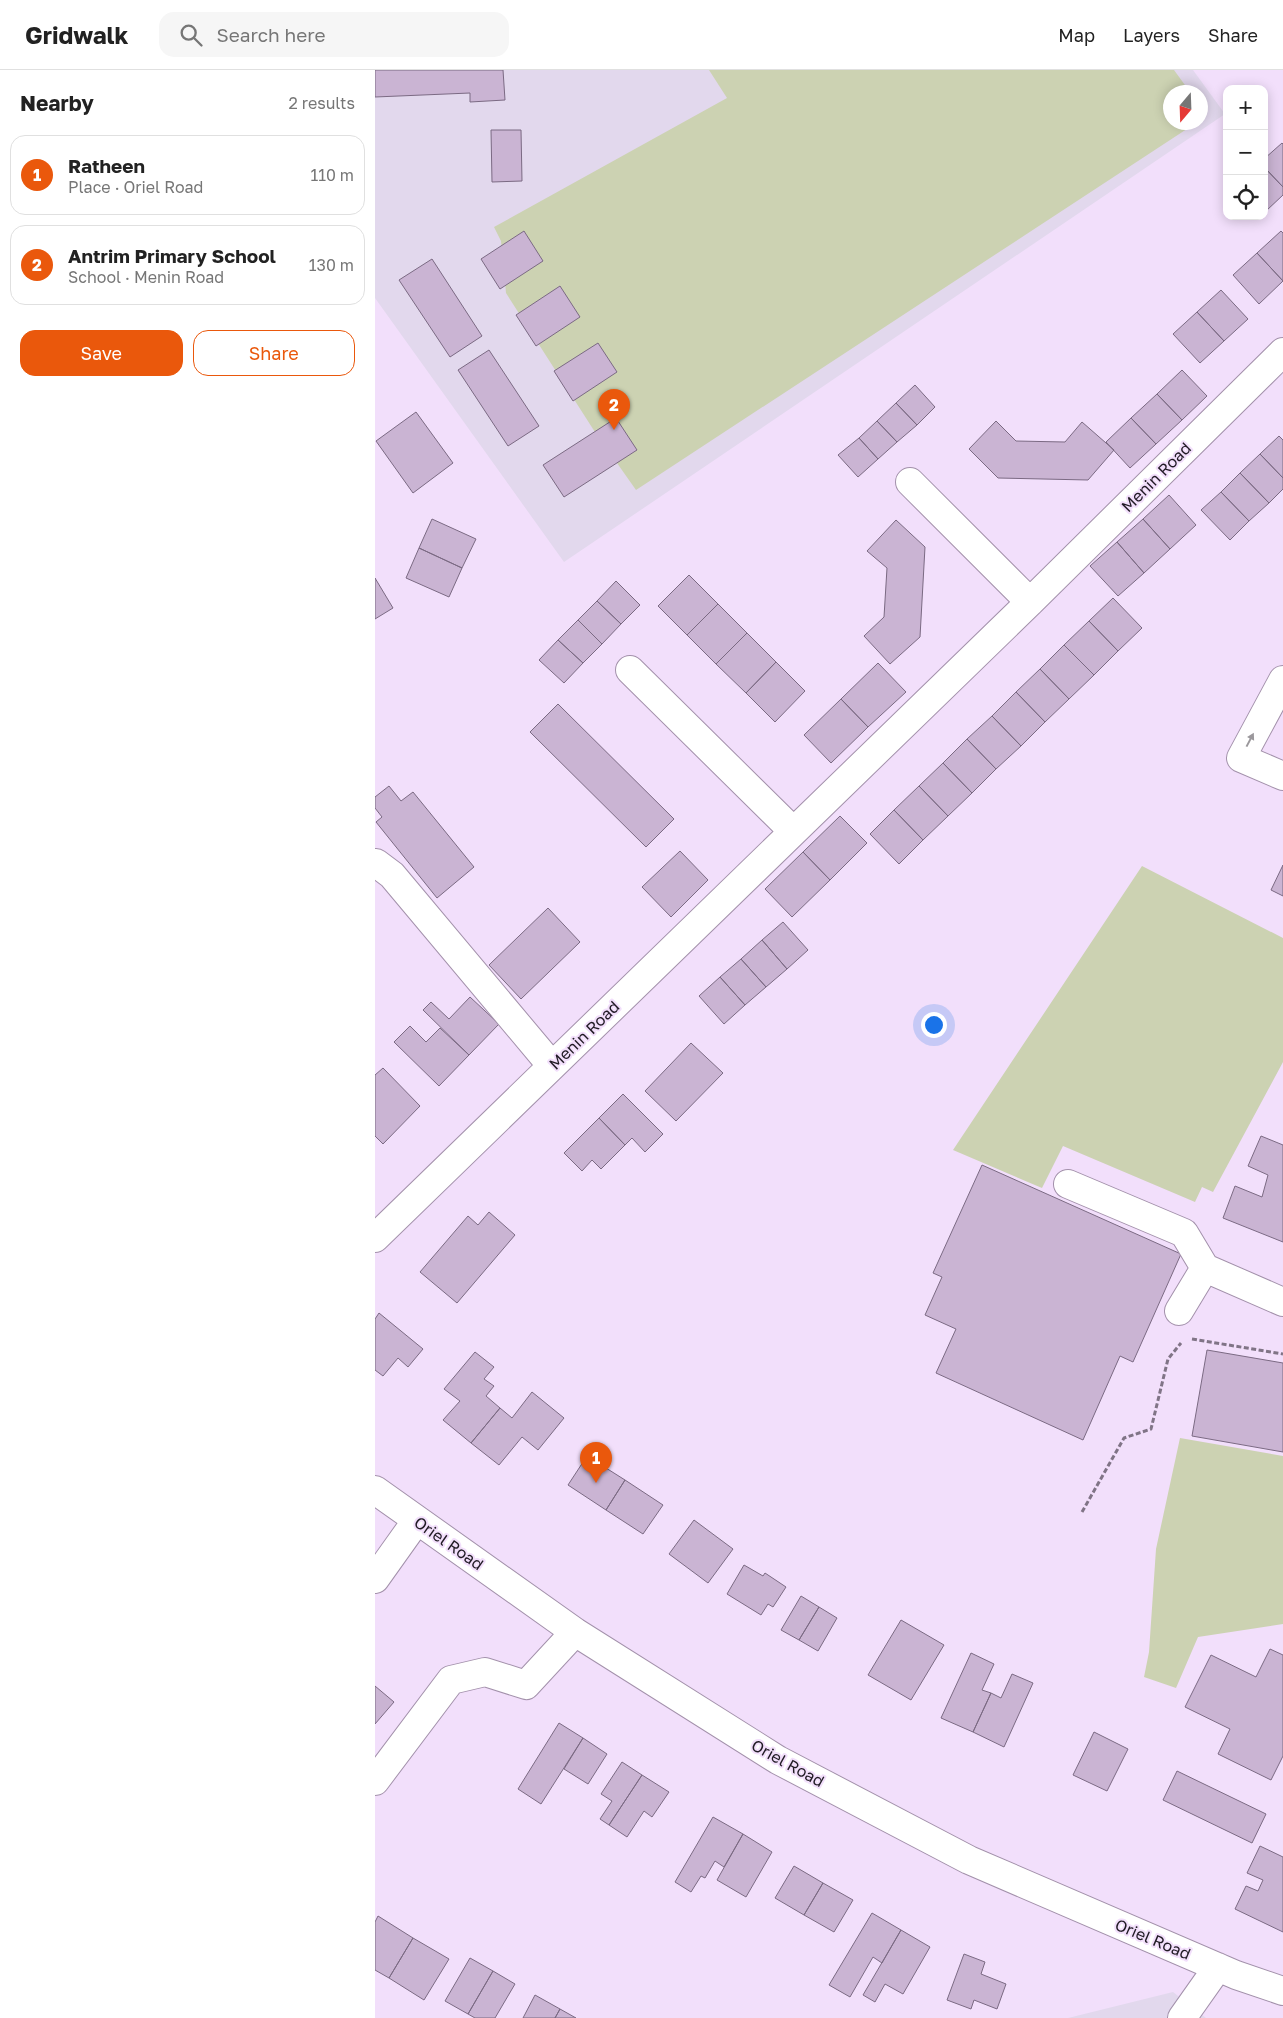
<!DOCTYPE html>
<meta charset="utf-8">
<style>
:root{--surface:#fff;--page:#f6f6f6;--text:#222;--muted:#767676;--line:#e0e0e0;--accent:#ea580c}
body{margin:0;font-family:"Golos Text",sans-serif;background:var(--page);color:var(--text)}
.controls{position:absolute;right:15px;top:15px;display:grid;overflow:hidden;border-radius:10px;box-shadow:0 2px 12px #0003}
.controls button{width:45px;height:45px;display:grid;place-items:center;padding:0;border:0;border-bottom:1px solid var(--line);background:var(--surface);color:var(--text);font:25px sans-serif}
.compass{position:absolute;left:788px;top:15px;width:45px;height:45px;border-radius:50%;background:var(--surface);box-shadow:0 2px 12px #0003;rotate:199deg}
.you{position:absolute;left:558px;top:954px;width:18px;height:18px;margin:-12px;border:4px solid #fff;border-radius:50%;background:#1a73e8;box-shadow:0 0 0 8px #1a73e833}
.badge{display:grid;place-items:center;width:32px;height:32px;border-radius:50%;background:var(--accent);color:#fff;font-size:16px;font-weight:700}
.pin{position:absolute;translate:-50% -41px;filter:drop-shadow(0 1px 2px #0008)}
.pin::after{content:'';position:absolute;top:26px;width:18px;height:15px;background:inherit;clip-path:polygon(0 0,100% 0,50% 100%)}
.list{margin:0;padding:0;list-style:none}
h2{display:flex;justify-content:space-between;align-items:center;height:65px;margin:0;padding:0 20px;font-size:21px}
h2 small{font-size:16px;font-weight:400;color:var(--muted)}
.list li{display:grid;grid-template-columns:32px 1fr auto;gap:15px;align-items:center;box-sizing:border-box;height:80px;margin:0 10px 10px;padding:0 10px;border:1px solid var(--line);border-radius:15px}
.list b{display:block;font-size:19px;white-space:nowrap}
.list p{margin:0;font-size:16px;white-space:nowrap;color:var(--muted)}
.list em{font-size:16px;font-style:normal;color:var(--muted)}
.actions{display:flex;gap:10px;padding:15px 20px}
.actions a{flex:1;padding:11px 0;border:1px solid var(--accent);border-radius:15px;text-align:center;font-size:18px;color:var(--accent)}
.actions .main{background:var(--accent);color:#fff}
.icon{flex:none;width:28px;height:28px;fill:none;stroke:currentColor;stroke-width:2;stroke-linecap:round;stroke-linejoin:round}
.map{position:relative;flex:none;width:908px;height:1948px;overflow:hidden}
header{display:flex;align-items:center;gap:30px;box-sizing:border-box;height:70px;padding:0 25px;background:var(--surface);border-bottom:1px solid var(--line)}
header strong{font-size:24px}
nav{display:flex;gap:28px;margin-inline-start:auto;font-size:18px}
.search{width:350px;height:45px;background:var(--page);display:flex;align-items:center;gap:12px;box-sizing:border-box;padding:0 18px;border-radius:15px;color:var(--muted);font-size:19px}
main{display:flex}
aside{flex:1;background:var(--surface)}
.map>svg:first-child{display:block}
.education{fill:#e2d8ed;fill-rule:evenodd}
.green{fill:#ccd2b2}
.building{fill:#cab4d3;stroke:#7b6a83}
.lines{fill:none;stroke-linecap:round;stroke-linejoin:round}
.minor-casing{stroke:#a391ab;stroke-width:30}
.path{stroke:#807486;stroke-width:3;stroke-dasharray:5 2.5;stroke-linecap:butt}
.minor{stroke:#fff;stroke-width:28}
.oneway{fill:#9b989c}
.labels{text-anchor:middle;stroke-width:4;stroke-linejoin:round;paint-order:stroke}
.street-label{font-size:16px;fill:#201a24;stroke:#f2dffb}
</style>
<header>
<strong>Gridwalk</strong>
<div class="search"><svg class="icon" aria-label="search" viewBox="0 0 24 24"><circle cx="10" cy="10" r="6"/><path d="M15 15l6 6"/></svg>Search here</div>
<nav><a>Map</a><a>Layers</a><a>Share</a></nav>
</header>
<main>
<aside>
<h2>Nearby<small>2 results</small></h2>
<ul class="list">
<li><span class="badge">1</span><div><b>Ratheen</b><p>Place · Oriel Road</p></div><em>110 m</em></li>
<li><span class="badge">2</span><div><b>Antrim Primary School</b><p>School · Menin Road</p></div><em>130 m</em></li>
</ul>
<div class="actions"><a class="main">Save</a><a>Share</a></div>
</aside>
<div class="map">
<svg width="908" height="1948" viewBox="0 0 908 1948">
<rect width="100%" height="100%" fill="#f2dffb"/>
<path class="education" d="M0,0H818L850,44L189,492L0,228ZM796,22H826V52H796Z
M798,1922L831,1948H693Z"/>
<path class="green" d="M334,0H799L815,22H796V52L821,53L261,420L218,359L131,223L126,171L119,157L352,28Z
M767,796L908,868V992L838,1122L827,1117L820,1132L688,1076L667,1118L578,1080Z
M805,1368L908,1386V1554L823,1567L801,1618L769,1607L774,1582L781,1479Z"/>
<path class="building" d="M0,0H128L130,30L95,32V23L0,27Z
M116,60H146L147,111L117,112Z
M907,73L908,74V117L889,97V89Z
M889,97L908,117V125L891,141L889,140Z
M149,161L168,191L125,219L106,189Z
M906,161L908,163V211L882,183Z
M882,183L908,211L884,234L858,205Z
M57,189L107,266L75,287L24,210Z
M185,216L205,247L161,276L141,245Z
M846,220L873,249L849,271L822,242Z
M822,242L849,271L825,293L798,264Z
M223,273L242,302L198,331L179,301Z
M114,280L164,356L133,376L83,300Z
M807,300L832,326L807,350L782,324Z
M540,315L560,337L542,355L521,333Z
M782,324L807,350L781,374L756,348Z
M521,333L542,355L522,372L502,351Z
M41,342L78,393L38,423L1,371Z
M241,348L262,380L189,427L168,395Z
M756,348L781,374L755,398L731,372Z
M502,351L522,372L503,389L484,368Z
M621,351L641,371L690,372L707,352L739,380L713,410L623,408L594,379Z
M904,366L908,370V408L885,384Z
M484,368L503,389L483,407L463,385Z
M885,384L908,408V419L894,433L865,403Z
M865,403L894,433L874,451L846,422Z
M846,422L874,451L855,470L826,440Z
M794,425L821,455L795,479L768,449Z
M57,449L101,469L87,498L44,478Z
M768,449L795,479L769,503L742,472Z
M521,450L550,477L545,567L515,594L489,566L509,547L512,498L492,481Z
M742,472L769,503L743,526L715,496Z
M44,478L87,498L74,527L31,508Z
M314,505L343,534L312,565L283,536Z
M0,508L18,538L0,549Z
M241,511L265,535L246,554L222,531Z
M738,528L767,558L743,581L714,551Z
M222,531L246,554L227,574L203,550Z
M343,534L372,563L341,594L312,565Z
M203,550L227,574L208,593L183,570Z
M714,551L743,581L719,605L689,575Z
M372,563L401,592L371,623L341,594Z
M183,570L208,593L189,613L164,590Z
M689,575L719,605L694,629L665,599Z
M401,592L430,621L400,652L371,623Z
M503,593L531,622L493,657L466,629Z
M665,599L694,629L670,652L641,622Z
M641,622L670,652L646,676L617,646Z
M466,629L493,657L456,693L429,665Z
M183,634L299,749L271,777L155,662Z
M617,646L646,676L621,699L592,669Z
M592,669L621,699L597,723L568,693Z
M568,693L597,723L573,746L544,716Z
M14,716L26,731L38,722L99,797L62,828L1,752L7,747L0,738V727Z
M544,716L573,746L548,770L519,740Z
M519,740L548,770L524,794L495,764Z
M465,746L492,773L455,810L428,782Z
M305,781L333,810L296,847L267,817Z
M428,782L455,810L417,847L390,819Z
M908,795V826L896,820Z
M173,838L205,872L146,929L114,895Z
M408,852L433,880L412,899L387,870Z
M387,870L412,899L391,917L366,889Z
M366,889L391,917L370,935L345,907Z
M345,907L370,935L349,954L324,926Z
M95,927L124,954L94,985L48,940L56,932L74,949Z
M35,956L51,972L65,958L94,985L64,1016L19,972Z
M316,973L348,1003L301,1051L270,1021Z
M8,998L45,1036L8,1074L0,1066V1005Z
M248,1024L288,1064L270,1082L257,1068L250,1075L224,1048Z
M224,1048L250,1075L226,1099L217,1090L207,1101L189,1083Z
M886,1066L908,1075V1172L848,1148L860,1116L887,1127L893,1105L873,1096Z
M607,1095L806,1184L758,1292L745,1286L708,1370L561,1303L581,1259L550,1245L567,1207L558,1203Z
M114,1142L140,1165L82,1233L45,1202L93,1146L103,1155Z
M4,1243L48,1279L33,1297L23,1288L8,1306L0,1300V1249Z
M832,1280L908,1293V1382L817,1366Z
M100,1282L119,1297L109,1309L119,1316L111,1326L125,1338L96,1373L68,1350L85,1331L69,1319Z
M157,1322L189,1348L163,1380L147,1367L124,1395L96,1373L125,1338L137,1348Z
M212,1386L250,1410L231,1440L193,1415Z
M250,1410L288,1435L268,1464L231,1440Z
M319,1450L358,1479L333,1513L294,1484Z
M369,1495L388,1506L390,1503L411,1517L398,1537L393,1534L386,1545L352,1524Z
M426,1526L444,1537L424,1570L406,1560Z
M444,1537L462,1548L443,1581L424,1570Z
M526,1550L569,1575L536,1630L493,1605Z
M895,1579L908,1585V1686L896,1710L843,1684L855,1659L810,1637L836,1585L881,1607Z
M596,1583L619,1594L607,1620L616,1623L598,1662L566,1648Z
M637,1604L658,1613L629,1677L598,1662L616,1623L626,1628Z
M0,1616L19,1632L0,1654Z
M184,1653L208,1668L166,1734L143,1719Z
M719,1662L753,1679L732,1721L698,1705Z
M208,1668L232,1684L213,1714L189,1699Z
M247,1692L267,1705L234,1755L225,1749L237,1731L226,1724Z
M802,1701L891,1744L877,1773L788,1730Z
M267,1705L294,1722L277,1747L269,1741L252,1767L234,1755Z
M338,1747L368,1764L349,1797L340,1791L330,1808L326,1806L316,1822L300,1812Z
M368,1764L397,1782L371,1827L342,1810Z
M885,1776L908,1787V1862L860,1839L871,1816L883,1821L888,1810L872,1803Z
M419,1796L448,1813L429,1845L400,1828Z
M448,1813L478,1830L459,1862L429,1845Z
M497,1843L526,1860L507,1893L498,1887L475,1927L454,1915Z
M3,1846L38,1868L14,1908L0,1900V1852Z
M526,1860L555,1877L528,1924L510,1914L500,1932L488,1925Z
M38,1868L74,1889L49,1930L14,1908Z
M589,1884L610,1892L606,1904L631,1914L622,1939L599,1930L596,1939L572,1930Z
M95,1888L118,1901L93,1944L70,1931Z
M118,1901L140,1914L120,1948H100L93,1944Z
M160,1925L185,1939L180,1948H148Z
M185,1939L201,1948H180Z"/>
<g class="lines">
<g class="minor-casing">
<path id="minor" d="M535,412L655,532
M255,600L418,761
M908,610L866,688L908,706
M1,793L17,805L177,996
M693,1114L809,1163L830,1198L908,1232
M0,1168L655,532L908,282
M804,1241L830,1198
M0,1420L200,1562L403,1690L594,1790L861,1905L908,1921
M0,1509L42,1450
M0,1711L76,1610L110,1602L151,1615L200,1562
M807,1948L843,1897"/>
</g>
<path class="path" d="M817,1269L908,1284
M707,1442L749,1368L776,1359L793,1289L806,1273"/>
<use href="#minor" class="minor"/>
</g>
<defs><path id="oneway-solid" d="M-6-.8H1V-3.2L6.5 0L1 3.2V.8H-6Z" transform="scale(1.25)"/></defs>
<use class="oneway" href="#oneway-solid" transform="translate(875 670) rotate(-62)"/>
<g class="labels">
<g class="street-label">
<text transform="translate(781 407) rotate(-45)" y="6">Menin Road</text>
<text transform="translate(209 965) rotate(-44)" y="6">Menin Road</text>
<text transform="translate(74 1473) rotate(35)" y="6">Oriel Road</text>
<text transform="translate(413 1693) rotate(29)" y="6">Oriel Road</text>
<text transform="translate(778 1869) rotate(23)" y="6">Oriel Road</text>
</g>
</g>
</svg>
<div class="controls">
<button>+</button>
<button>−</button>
<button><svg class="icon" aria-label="locate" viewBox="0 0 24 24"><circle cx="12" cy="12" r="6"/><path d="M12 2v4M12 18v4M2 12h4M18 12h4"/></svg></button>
</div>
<svg class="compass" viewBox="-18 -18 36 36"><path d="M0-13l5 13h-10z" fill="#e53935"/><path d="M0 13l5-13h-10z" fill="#767676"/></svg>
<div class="you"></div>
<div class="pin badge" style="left:221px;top:1413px">1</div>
<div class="pin badge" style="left:239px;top:360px">2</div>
</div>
</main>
